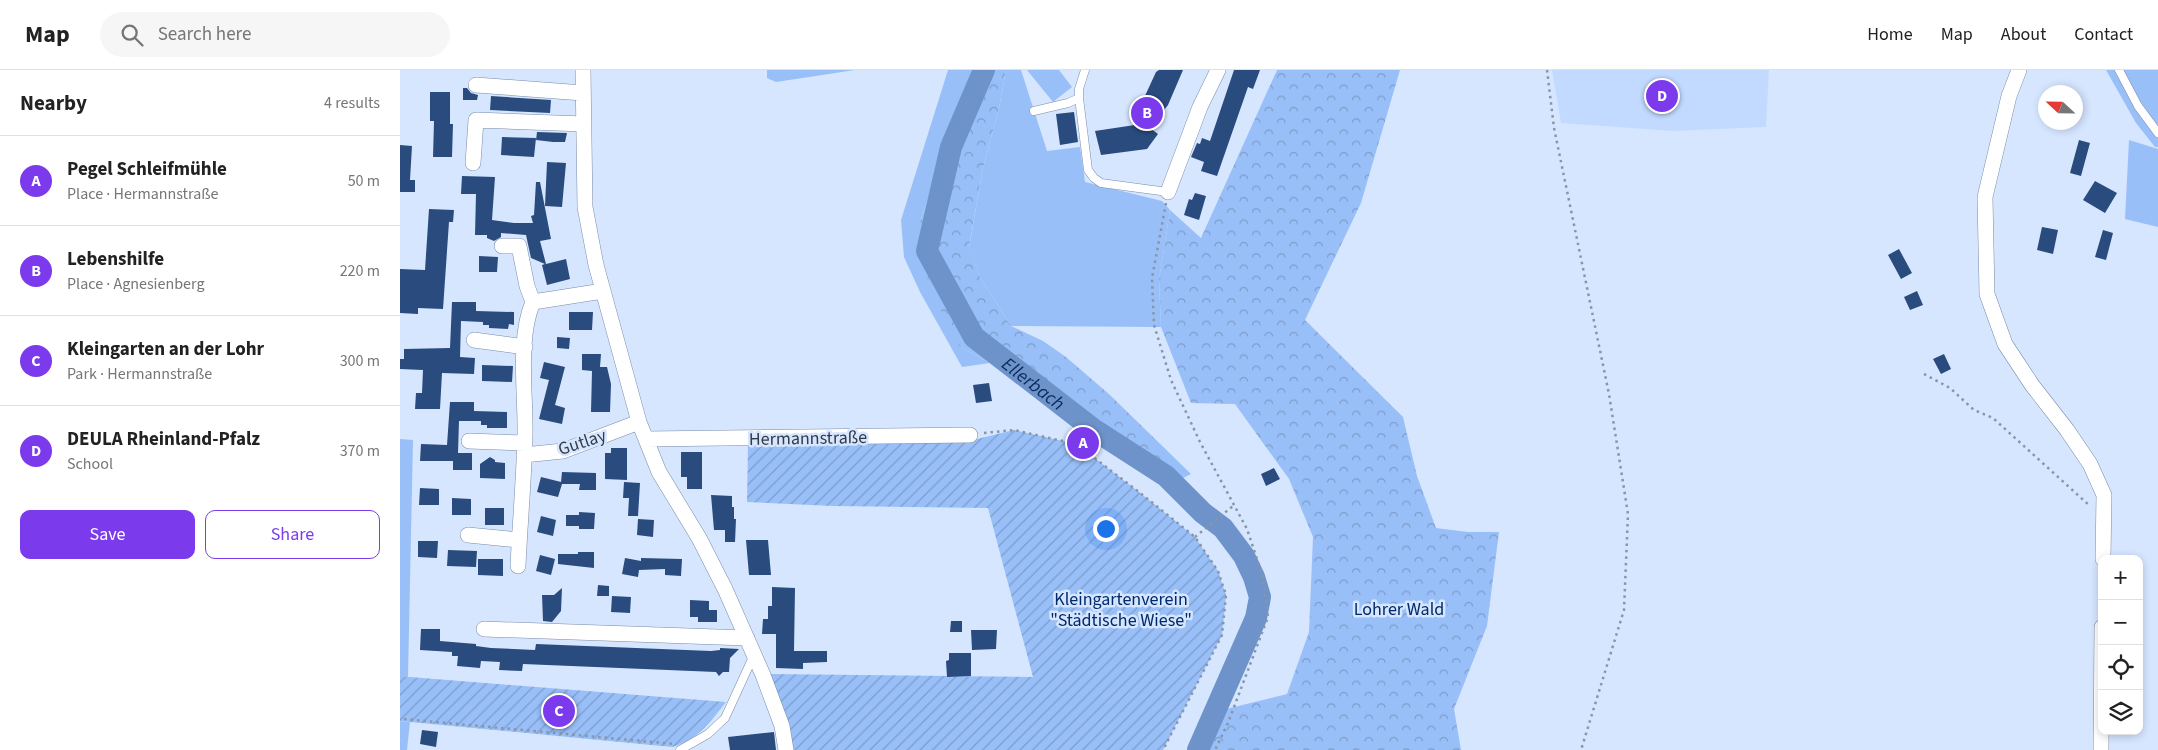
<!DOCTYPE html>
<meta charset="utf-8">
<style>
:root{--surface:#fff;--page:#f6f6f6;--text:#222;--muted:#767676;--line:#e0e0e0;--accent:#7c3aed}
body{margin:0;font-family:"Source Sans 3",sans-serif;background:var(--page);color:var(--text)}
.controls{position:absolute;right:15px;bottom:15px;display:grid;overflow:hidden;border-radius:10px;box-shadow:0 2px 8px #0003}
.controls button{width:45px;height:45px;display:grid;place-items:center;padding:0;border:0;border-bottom:1px solid var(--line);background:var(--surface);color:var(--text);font:25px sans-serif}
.compass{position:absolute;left:1638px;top:15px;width:45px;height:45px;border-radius:50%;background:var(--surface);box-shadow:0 2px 8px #0003;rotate:292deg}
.you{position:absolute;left:705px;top:458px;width:18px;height:18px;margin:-12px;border:4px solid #fff;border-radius:50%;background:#1a73e8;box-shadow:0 0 0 8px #1a73e833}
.badge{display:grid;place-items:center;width:32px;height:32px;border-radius:50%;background:var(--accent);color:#fff;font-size:16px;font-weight:700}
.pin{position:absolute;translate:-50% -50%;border:2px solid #fff;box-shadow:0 1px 5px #0006}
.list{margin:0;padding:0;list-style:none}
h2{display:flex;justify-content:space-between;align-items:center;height:65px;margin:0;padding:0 20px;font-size:21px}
h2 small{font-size:16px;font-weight:400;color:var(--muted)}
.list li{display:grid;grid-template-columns:32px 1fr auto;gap:15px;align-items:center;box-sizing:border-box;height:90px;padding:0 20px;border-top:1px solid var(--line)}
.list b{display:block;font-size:19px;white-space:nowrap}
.list p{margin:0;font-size:16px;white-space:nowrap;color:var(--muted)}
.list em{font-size:16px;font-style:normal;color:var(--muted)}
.actions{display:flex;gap:10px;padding:15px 20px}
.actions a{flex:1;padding:11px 0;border:1px solid var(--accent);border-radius:10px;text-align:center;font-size:18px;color:var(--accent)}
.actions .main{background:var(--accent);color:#fff}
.icon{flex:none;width:28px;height:28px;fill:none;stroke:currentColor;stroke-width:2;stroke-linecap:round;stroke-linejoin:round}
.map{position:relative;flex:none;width:1758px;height:680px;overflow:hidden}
header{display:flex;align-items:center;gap:30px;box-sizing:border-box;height:70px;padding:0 25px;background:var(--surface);border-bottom:1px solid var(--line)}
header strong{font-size:24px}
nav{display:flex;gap:28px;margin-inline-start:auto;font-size:18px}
.search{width:350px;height:45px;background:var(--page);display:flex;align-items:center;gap:12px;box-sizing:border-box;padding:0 18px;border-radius:28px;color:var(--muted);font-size:19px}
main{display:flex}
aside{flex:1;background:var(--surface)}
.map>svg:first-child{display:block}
.built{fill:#c2daff}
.grass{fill:#99bff8}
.forest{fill:url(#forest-crowns)}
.garden{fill:url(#garden-furrows)}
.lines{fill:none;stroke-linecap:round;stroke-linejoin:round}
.river{stroke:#6e93ca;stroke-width:22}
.building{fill:#2a4b7e}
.service-casing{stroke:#798ba8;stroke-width:9}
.minor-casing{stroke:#798ba8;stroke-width:16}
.path{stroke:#8895a7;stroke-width:2.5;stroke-dasharray:2.5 4;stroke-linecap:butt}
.service{stroke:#fff;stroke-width:8}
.minor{stroke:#fff;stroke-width:15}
.labels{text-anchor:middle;stroke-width:5;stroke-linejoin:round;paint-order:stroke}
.street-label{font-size:18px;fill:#323a46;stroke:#d6e6ff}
.park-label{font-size:18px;fill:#002a6b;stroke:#d6e6ff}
.water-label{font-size:19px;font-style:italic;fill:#0a2c5f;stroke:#d6e6ff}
</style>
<header>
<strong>Map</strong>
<div class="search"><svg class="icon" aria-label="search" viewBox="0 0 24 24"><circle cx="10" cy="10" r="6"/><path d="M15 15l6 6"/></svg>Search here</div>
<nav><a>Home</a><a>Map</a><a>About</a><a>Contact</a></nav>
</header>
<main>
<aside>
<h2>Nearby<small>4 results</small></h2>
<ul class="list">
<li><span class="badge">A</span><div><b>Pegel Schleifmühle</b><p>Place · Hermannstraße</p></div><em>50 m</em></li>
<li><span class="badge">B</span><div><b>Lebenshilfe</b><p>Place · Agnesienberg</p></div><em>220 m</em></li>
<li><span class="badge">C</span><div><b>Kleingarten an der Lohr</b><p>Park · Hermannstraße</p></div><em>300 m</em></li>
<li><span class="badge">D</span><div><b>DEULA Rheinland-Pfalz</b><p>School</p></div><em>370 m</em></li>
</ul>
<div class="actions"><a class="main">Save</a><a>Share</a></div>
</aside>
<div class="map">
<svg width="1758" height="680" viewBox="0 0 1758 680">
<defs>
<pattern id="forest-crowns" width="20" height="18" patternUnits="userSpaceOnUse" patternTransform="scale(1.25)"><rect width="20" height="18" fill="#99bff8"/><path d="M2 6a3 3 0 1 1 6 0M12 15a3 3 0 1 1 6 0" fill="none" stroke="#7d9ccb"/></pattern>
<pattern id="garden-furrows" width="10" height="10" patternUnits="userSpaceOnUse" patternTransform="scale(1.25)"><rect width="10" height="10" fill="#99bff8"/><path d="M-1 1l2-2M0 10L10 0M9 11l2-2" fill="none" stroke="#7d9ccb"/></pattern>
</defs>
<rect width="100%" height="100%" fill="#d6e6ff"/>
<path class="built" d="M1152,0H1369L1366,57L1273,61L1161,53Z"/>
<path class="grass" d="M367,0H455L376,12L367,8Z
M548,0H574L520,151L560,277L590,293L562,297L520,222L504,187L501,150Z
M606,0H621L647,81L680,77L685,112L762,131L770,140L759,210L761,257L611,256L580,207L569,178L583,98L599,38Z
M627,0H659L672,17L653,32Z
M1706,0H1758V77H1755L1736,53Z
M1729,70L1758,79V157L1725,149Z
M0,369L13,370L8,607H0Z
M0,651L10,652L7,680H0Z"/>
<path class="forest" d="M574,0H606L599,38L583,98L569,177L580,207L611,256L643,271L666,287L710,325L791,404L767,416L734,396L660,344L633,321L590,293L560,277L539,237L522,195L520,151Z
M877,0H1000L961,133L905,250L1003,347L1017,406L1036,458L1068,462H1099L1087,556L1054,639L1061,680H801L818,641L887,624L909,562L913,467L889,409L835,334L791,333L761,257L759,210L770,140L801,168Z"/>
<path class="garden" d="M614,360L676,374L739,422L795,467L818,501L826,525L822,565L763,680H391L370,604L633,607L588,438L433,436L347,432L348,374L573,370Z
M0,607H10L326,632C311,651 297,671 272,677L0,651Z"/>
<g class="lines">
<path class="river" id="s1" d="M584,0L551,77L527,181L574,267L693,359L766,406L803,443L823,458L844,486L854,507L860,527L856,548L798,680"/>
</g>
<path class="building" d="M759,0H783L768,35L750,58L758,64L747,79L701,85L695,61L748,53L732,41L731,36L736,29L744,28L756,2Z
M834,0H860L853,19L848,17L817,106L801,101L804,92L791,87L797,73L800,74L802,68L810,71Z
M63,18H67L71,23L78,25L77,30H63Z
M30,22H50V54H53L52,87H33L34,51H30Z
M91,26L151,30L150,43L90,40Z
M674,42L678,72L660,75L656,44Z
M137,62L167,63L165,72H153L136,70Z
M102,67L136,68L134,87L101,85Z
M1679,70L1690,73L1681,106L1670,103Z
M0,75L12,76L10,110H15V122H0Z
M147,92L166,93L162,137L145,136Z
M62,106L95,107L92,150L114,153H133L131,146L134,145L136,112H140L151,169L140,171L146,194L166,189L170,209L147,215L142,195L145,194L131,188L126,165L101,163V167L94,171L87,168V165H75L76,124H61Z
M1695,111L1717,123L1705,143L1683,130Z
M795,123L806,126L799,150L784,145L789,129L792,130Z
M29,139L54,140L53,152H49L43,239L18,238V244L0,243V199L25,200Z
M1642,157L1658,160L1653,184L1637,180Z
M1703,160L1713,163L1706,190L1695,187Z
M1499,179L1512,203L1501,209L1488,185Z
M79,186L98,187L97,202H79Z
M1517,221L1523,235L1510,240L1504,227Z
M52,232H76V241L114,242V255L109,254L108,259L89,258V255H83V252L61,251L60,287L75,288L74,304L42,303L40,339H15L16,323H22L23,300L0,299V289H4V279L50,278Z
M169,242H193L192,260H169Z
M157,267L170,268L169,279L157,278Z
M182,284H201L200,297H207L211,314L210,342H191L192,301L182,300Z
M1544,284L1551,299L1541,304L1533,289Z
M144,292L165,297L155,335L165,338L162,354L139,349L149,310L140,308Z
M82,295L113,296L112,312L82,311Z
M589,313L592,331L576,333L573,315Z
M50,332H74V341L107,342V358H87V355H81V351H59L58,383H72V400H53V391H20L21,374L47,375Z
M211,378H227V410L205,409V383H211Z
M281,382H302V419H287V407H281Z
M90,387L95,390V392L105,393V409L80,408V394Z
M874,398L880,409L866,416L861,404Z
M162,402L196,403V420H179L180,414H162L158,427L137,422L141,407L161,412Z
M224,412L240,413L238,446H228L229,428H223Z
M20,418L39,419V435H19Z
M311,425L332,426V437H334V449H336L335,472H325V460H314Z
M52,428L71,429V445H52Z
M85,438H104V455H85Z
M179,442L195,443L194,459H179V456H166V445H179Z
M141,446L156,450L153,466L137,462Z
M238,449L254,450L253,467L237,465Z
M346,470H368L371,505H349Z
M18,471H38L37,488L18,487Z
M48,480L77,481L76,497L47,496Z
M178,482H194V498L158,494V484H178Z
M140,485L155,489L151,505L136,501Z
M225,488L241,491V488L282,489L281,506L265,505V499L239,500L238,507L222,504Z
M78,489H103V506L78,505Z
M198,515L209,516V526H197Z
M372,517L395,518L394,581H427V592L403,593V599L376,598V564H362L363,549H368V536H372Z
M162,518L161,541L152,552L143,551L142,525H154Z
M212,526L231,527L230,543L211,542Z
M290,530L309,531V540H317V552H298V547H290Z
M551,551H562V562H550Z
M21,559H40V571L76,574V576L91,578L135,580L136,574L311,581L320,580V578L339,579L330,588L329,602H323L319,606L316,602L123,594L122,601L99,600L100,592L81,591L80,598L57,596L58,586H52V582L20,580Z
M571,560H597L596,579L572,580Z
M549,583H571V606L547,607L546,591L549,590Z
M22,660L38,662L36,677L20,674Z
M374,662L376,680H330L328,667Z"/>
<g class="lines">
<g class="service-casing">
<path id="service" d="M685,0L679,19V28L688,100L694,108L701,113L768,122
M1719,0L1738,36L1758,63
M634,41L668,33L679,28
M280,680L308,664L325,648L353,587"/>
</g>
<g class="minor-casing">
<path id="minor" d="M183,0L185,137L196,195L239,352L259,402L299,468L325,519L363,605L382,656L386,680
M1619,0L1609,26L1585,127L1587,224L1605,274L1632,315L1667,360L1690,394L1704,425L1703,489
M76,15L183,23
M73,93L76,50L184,54
M768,122L800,37L818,0
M102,176H119L127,216L133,232
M74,270L125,277
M246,369L570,365
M69,371L125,373
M124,385L163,381L239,352
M68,465L119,470
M118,496C120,452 124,409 125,365C126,324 117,269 133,232L203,221
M84,559L347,568
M1701,680L1702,557"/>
</g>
<path class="path" d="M1147,0L1154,58L1209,324L1228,444L1224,540L1181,680
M766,133L752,208L754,255L771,310L800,372L847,459L863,507L868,547L828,653L815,680
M1524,304L1550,318L1574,340L1593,348L1690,436
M584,363L614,360L676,374L739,422L795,467L818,501L826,525L822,565L763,680
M795,467L833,436
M4,649L274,674"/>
<use href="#service" class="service"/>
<use href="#minor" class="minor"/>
</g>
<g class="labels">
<g class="street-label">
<text transform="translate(408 368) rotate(-1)" y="6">Hermannstraße</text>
<text transform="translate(182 372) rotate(-18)" y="6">Gutlay</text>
</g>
<g class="park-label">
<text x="721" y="535">Kleingartenverein<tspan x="721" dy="21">"Städtische Wiese"</tspan></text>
<text x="999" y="545">Lohrer Wald</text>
</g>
<g class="water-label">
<text dy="7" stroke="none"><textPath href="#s1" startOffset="364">Ellerbach</textPath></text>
</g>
</g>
</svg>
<div class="controls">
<button>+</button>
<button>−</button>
<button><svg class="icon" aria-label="locate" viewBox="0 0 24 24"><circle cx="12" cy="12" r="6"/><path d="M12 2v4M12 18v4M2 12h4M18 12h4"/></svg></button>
<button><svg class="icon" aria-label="layers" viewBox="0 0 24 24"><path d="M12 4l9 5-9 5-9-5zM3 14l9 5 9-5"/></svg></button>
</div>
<svg class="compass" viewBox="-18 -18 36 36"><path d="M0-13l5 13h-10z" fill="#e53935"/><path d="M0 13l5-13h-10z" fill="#767676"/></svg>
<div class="you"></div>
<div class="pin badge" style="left:683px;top:373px">A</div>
<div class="pin badge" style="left:747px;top:43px">B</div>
<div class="pin badge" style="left:159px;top:641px">C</div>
<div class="pin badge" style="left:1262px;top:26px">D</div>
</div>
</main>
